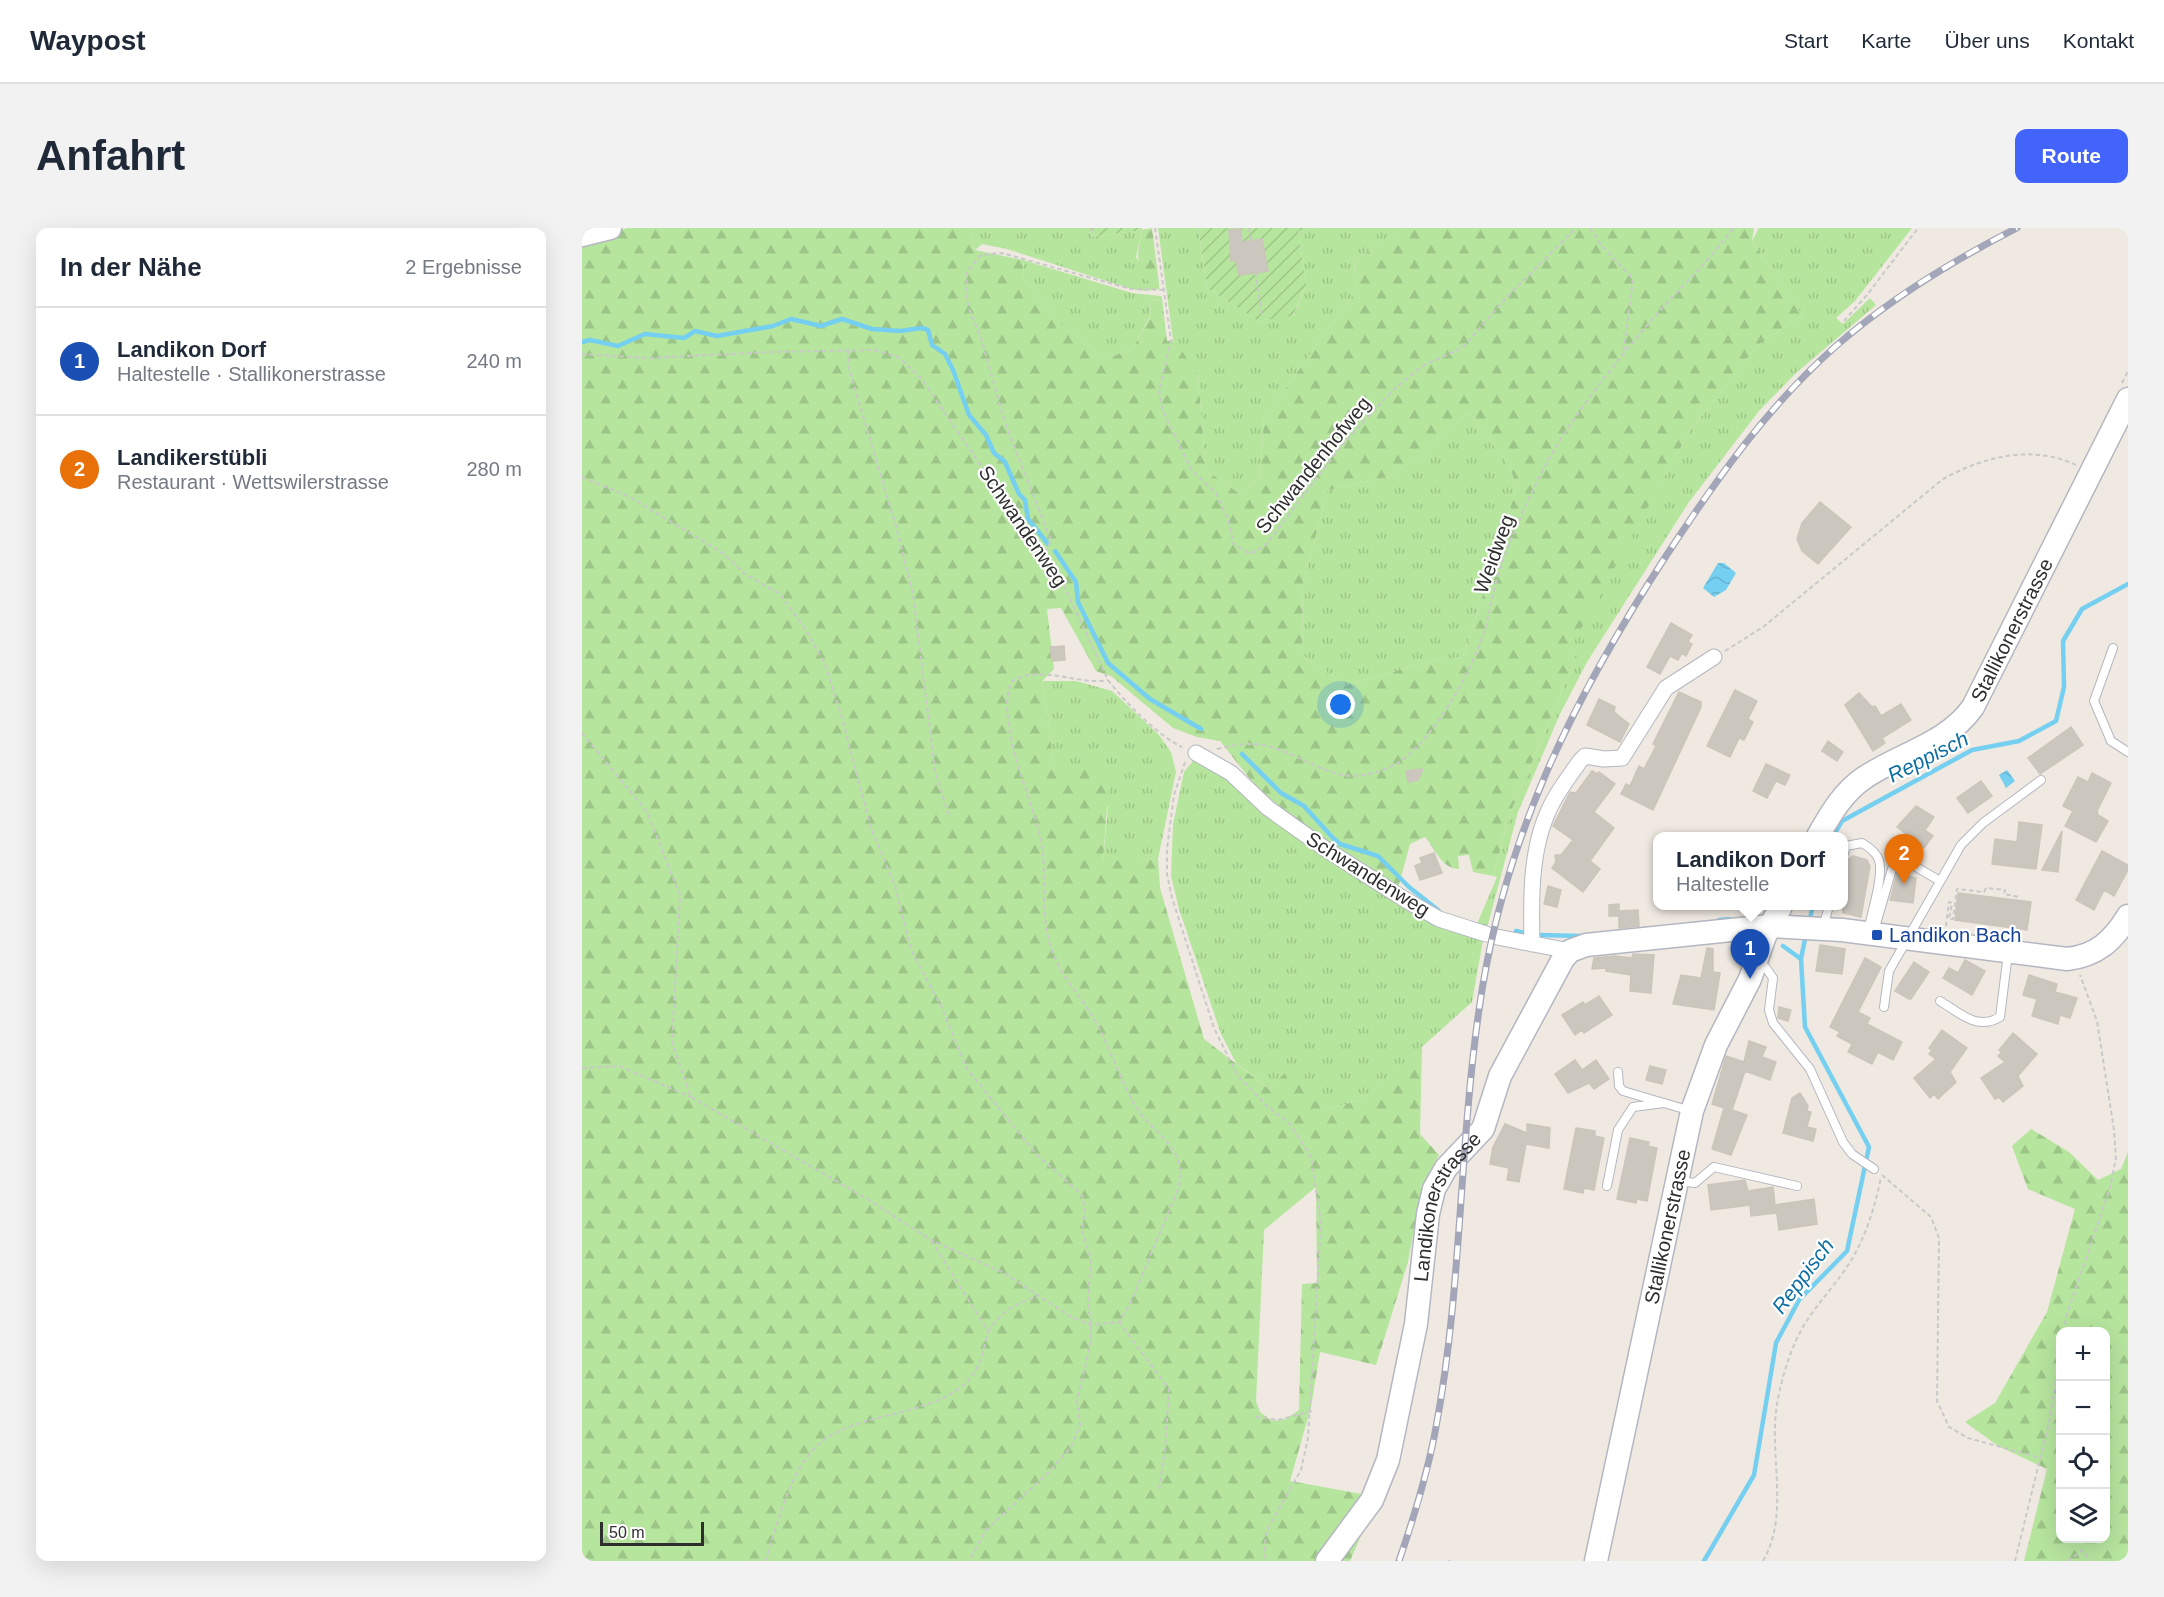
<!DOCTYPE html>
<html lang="de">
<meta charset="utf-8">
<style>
:root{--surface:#fff;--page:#f2f2f3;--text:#1f2937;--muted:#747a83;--line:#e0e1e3;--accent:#4264fb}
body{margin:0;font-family:Arial,sans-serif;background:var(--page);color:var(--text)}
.controls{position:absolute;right:18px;bottom:18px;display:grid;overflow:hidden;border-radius:12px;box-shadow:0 6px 24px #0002}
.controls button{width:54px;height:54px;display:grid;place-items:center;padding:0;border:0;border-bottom:2px solid var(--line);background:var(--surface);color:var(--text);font:30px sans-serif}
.scale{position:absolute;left:18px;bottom:15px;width:104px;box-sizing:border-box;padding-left:6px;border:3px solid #2e2e2e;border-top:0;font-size:16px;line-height:21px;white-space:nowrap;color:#2e2e2e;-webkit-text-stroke:4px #fff;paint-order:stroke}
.you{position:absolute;left:759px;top:477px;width:21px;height:21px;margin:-15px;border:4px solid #fff;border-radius:50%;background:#1a73e8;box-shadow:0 0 0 9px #1a73e833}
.badge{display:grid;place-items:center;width:39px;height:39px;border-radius:50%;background:var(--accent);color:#fff;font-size:20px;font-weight:700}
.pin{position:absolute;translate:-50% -50px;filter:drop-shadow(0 2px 3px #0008)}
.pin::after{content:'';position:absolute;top:32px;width:21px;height:18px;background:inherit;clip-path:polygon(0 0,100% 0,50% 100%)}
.popup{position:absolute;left:1071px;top:604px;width:195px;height:78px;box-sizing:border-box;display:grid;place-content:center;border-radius:12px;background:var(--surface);filter:drop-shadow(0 2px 4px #0005);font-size:20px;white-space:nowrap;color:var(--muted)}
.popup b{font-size:22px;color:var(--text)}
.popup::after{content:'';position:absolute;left:50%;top:100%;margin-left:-12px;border:12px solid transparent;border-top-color:var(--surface)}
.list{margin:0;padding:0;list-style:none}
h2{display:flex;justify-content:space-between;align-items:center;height:78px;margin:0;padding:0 24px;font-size:26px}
h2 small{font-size:20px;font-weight:400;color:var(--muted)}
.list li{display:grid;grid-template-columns:39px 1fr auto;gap:18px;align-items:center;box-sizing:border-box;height:108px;padding:0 24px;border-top:2px solid var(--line)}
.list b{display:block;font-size:22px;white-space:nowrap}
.list p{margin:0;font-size:20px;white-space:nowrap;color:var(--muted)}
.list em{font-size:20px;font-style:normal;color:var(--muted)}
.icon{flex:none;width:33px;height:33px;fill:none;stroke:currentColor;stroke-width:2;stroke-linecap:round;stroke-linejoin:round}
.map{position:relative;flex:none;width:1546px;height:1333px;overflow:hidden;border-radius:12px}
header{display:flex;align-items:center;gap:36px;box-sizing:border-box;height:84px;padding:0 30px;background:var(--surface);border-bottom:2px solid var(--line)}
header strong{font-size:28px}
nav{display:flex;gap:33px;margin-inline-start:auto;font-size:21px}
.intro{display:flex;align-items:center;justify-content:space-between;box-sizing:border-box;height:144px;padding:0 36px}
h1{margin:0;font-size:42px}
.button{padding:15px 27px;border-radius:12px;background:var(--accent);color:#fff;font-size:21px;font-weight:700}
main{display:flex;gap:36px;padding:0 36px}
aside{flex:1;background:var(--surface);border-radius:12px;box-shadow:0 6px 24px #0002}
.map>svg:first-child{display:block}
.grass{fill:url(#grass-tufts)}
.forest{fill:url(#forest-firs);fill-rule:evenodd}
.garden{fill:url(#garden-furrows)}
.water{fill:url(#water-waves)}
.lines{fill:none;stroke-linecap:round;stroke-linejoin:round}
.stream{stroke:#75cff0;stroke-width:4.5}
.building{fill:#cbc7bf;stroke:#cbc5ba;stroke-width:1.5}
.lane-casing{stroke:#b4b7c1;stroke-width:10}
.street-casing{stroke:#b4b7c1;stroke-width:17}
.secondary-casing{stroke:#b4b7c1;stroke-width:25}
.path{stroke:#c9c9c9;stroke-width:2;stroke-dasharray:4.5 3;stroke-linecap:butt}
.lane{stroke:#fff;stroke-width:8}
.street{stroke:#fff;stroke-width:15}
.secondary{stroke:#fff;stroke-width:22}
.rail-casing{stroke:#a3a6b8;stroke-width:7}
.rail{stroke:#fff;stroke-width:4.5;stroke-dasharray:14;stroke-linecap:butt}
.transit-dot{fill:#1a4fb4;stroke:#fff;stroke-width:2}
.labels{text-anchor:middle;stroke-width:4.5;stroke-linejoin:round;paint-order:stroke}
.street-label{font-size:20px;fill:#2e2e2e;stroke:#fff}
.transit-label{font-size:20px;fill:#164399;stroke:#fff;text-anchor:start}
.water-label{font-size:21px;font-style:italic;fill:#0d6fa3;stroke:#fff}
</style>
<header>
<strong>Waypost</strong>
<nav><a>Start</a><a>Karte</a><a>Über uns</a><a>Kontakt</a></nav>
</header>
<div class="intro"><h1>Anfahrt</h1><a class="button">Route</a></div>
<main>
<aside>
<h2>In der Nähe<small>2 Ergebnisse</small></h2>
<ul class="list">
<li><span class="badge" style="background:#1a4fb4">1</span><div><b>Landikon Dorf</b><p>Haltestelle · Stallikonerstrasse</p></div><em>240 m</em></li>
<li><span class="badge" style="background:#e8710a">2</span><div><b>Landikerstübli</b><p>Restaurant · Wettswilerstrasse</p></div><em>280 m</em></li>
</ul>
</aside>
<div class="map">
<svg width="1546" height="1333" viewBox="0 0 1546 1333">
<defs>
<pattern id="grass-tufts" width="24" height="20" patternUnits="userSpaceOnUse" patternTransform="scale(1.5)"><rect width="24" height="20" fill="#b6e59e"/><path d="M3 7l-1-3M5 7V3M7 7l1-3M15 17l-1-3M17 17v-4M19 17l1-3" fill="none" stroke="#9dc588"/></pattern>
<pattern id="forest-firs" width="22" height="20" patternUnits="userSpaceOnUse" patternTransform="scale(1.5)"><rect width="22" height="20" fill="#b6e59e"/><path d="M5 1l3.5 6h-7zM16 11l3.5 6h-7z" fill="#9dc588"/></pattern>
<pattern id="garden-furrows" width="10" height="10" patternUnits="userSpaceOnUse" patternTransform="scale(1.5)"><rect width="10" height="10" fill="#b6e59e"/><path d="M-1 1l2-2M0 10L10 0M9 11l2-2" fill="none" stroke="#9dc588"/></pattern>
<pattern id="water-waves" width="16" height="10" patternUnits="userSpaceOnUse" patternTransform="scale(1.5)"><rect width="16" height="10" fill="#75cff0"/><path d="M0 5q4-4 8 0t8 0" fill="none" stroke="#66b2ce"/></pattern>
</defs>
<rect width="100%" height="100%" fill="#efe9e1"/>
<path class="grass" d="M387,0H508L509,9L560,2L554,29L569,56H577V61L563,63L549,61L425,21L400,16L393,22Z
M576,0H616L625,60L676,93L712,87L724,57L716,3L737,0H821L772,33L774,63L682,190L678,250L658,266L624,242L616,148L591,112Z
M1177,0H1330L1273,73L1254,90L1261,96L1288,70L1294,77L1214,145L1177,183L1107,274L1005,434L978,486L936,584L905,700L895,696L915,649L911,648L927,588L995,428L987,421L1107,204L1175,118L1220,87L1170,13Z
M441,32L550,65L579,68L580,71L569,72L568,88L551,120L524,131L478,96L442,51Z
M887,184L929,240L934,262L881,429L853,432L764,457L720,427L721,354L746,262L806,249L836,229Z
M460,453H494L530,463L577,507L589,524L594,544L576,631L521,634L526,578L473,544Z
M611,533C637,535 654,556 671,574L901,712L890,774L782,871L742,882L705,844L687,861L654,835L639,806L597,681L589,648L591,596L602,544Z"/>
<path class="forest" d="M45,0H387L393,22L441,32L442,51L478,96L524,131L551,120L568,89L569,72L580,71L585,113L593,112L616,148L624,242L658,266L678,250L682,190L774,63L772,33L821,0H1172L1170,13L1220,87L1175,118L1107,204L988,421L995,428L927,588L911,648L891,644L887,627L876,628L877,641C860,641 853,621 843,609L828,616L816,660L732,605L676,561L638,513L615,509L591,500L529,448L514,443L479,380L465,381L472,441L460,453L473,543L510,536L521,541L527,555L521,633L576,631L578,660L622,811L687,861L705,843L742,882L782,871L840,818L838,906L857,927L840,957L826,1034L794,1137L738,1124L729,1179L708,1253L796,1269L768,1333H0V15ZM887,184L929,240L934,262L881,429L853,432L764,457L720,427L721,354L746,262L806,249L836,229ZM734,959L735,1055L720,1056L717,1182L704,1191L690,1193L678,1184L674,1173L682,1002Z
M570,0L577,56H569C551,40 556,22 560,2Z
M1449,901L1487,924L1516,952L1539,941L1546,924V1333H1442L1465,1241L1416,1218L1383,1194L1413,1175L1465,1084L1493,981L1446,961L1430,918ZM1478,1104H1524V1310H1478Z"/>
<path class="garden" d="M508,0H560V2L509,9Z
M616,0H737L716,3L724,57L711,88L676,93L625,60Z"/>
<path class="water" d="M1136,335H1142L1154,345L1144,362L1132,369L1121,360Z
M1425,542L1433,553L1424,560L1417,547Z"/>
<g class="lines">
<path class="stream" d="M0,114L8,112L36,118L63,106L102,110L113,103L135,108L191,98L209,91L239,98L260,91L290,101L318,103L340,100L346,102L350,117L363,126L371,142L387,187L404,207L412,225L423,234L437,266L443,272L446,291L466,316
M473,323L494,354L496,374L526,435L568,471L619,501
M660,526L699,565L722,578L751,610L758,616L796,628L827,659L856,682
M1251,608L1260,593L1390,522L1437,513L1474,493L1482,459L1481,413L1500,381L1546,356
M1137,692L1147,691
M1227,694L1231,678
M934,703L943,705
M957,707L999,708
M1201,718L1219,731
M1122,1333L1172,1247L1194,1115L1217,1072L1265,1023L1287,919L1223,799L1219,731L1224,706"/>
</g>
<path class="building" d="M659,1L660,14L680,11L686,43L657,47L654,32L649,33L647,2Z
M1238,274L1269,299L1236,336L1220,323L1215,311L1220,295Z
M1089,395L1110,407L1106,414L1110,416L1104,428L1100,425L1096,432L1088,428L1078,446L1065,439Z
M482,418L483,432L470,433L468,419Z
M1153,462L1175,473L1166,491L1171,494L1162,512L1157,510L1148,529L1125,518Z
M1097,464L1119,474V479L1071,582L1039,566L1044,556L1048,558L1057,538L1062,541L1074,518L1071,516Z
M1277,465L1290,479L1293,478L1299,488L1319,476L1329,492L1300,510L1303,515L1291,523L1263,477Z
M1017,471L1033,479L1032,484L1047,496L1038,514L1005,497Z
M1489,499L1501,517L1458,546L1446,530Z
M1246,513L1261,524L1255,533L1240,523Z
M1184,536L1208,547L1203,557L1194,553L1185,570L1171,563Z
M841,541L836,552L826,554L824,543Z
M1010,543L1015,546L1017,544L1033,556L1012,584L1032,600L1008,633L1018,641L1001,664L970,640L974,634L973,627H979L991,612L971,598L988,564L994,565Z
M1510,545L1529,555L1515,583L1516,587L1526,593L1514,614L1483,598L1491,583L1481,578L1496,549L1506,554Z
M1399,553L1410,568L1386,585L1375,570Z
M1334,578L1352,589L1343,602L1351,608L1342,620L1315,599Z
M1437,594L1460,597L1454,641L1410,636L1413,611L1435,614Z
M1480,603L1476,644L1460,642Z
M1520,623L1546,637V642L1532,668L1522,662L1512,682L1494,672Z
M852,625L860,645L838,652L833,638L840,635L838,630Z
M1271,628L1285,632L1288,638L1279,689L1261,685V647L1265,632Z
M1315,645L1334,650L1331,675L1308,672Z
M966,658L979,662L975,679L962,676Z
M1376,665L1449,674L1445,702L1373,692Z
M1037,676V683L1056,682L1057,698L1037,700V688H1027V677Z
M1238,717L1263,721L1260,746L1234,743Z
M1125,720L1131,721V744L1138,745L1132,782L1091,776L1099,747L1119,750Z
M1051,726L1072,727L1069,765L1048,763L1049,747L1024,743V740L1010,741L1012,730L1033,728L1050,730Z
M1283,730L1299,739L1276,784L1288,790L1285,796L1320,814L1311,832L1296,824L1290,836L1266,824L1270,816L1255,808L1258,804L1248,799Z
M1383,732L1403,743L1390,767L1361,750L1367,740L1376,745Z
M1332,734L1347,744L1329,771H1327L1313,763Z
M1447,747L1475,756L1473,764L1495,770L1488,790L1478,787L1476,796L1450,788L1455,771L1441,767Z
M1017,768L1030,787L1002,805L1000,802L993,807L980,787L1001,774L1003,777Z
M1197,779L1209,782L1206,793L1196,790Z
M1360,802L1385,820L1368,844L1374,854L1356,871L1352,866L1348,870L1332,850L1354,831L1347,826L1350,822L1347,820Z
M1431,805L1455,826L1436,848L1441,858L1421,874L1417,869L1413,871L1399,850L1423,834L1416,828L1420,824L1417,822Z
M1167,813L1184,819L1180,829L1194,834L1188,852L1163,843L1150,882L1165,887L1149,927L1130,921L1142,880L1130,876L1144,828L1162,834Z
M993,832L1000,842L1014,832L1027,851L1012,861L1007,855L986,865L973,846Z
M1068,838L1084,842L1080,856L1064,852Z
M1218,865L1226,878L1225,883L1229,884L1225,899L1234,901L1231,913L1201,905L1210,870Z
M923,896L945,905V896L968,900L967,920L944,916L937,954L925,952L927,940L908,936L911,919Z
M994,900L1013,903V908L1022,910L1012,962L1002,960L1001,965L982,961Z
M1048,910L1067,914L1066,918L1075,920L1065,973L1055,971L1054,975L1035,971Z
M1163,952L1166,963L1191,959L1193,977L1232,971L1235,996L1197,1002L1194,979V985L1169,988L1168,977L1129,982L1126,957Z"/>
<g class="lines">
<g class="lane-casing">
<path id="lane" d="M1531,420L1512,473L1529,513L1546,524
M1261,628L1264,618L1280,615C1287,619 1294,624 1297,632C1302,648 1289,686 1286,704
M1241,699L1247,678
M1292,703L1310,641L1319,630L1358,653
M1174,736L1184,740L1191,750L1187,782L1191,795L1228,841L1261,914L1270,926L1292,941
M1358,773C1378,785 1395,803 1418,789L1426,725
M1302,779L1307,743L1379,617L1401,595L1459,552
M1036,844L1037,858L1041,863L1109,883
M1098,953L1113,955L1132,939L1215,958
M1025,958L1036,902L1051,879L1082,875"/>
</g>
<g class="street-casing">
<path id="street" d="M614,525L649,545L686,580L742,620L822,671L857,691L904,706
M915,709L988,723
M950,716C949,673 948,624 966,584C973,566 987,549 998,533L1003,528L1022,531L1040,530L1084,460L1132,429"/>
</g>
<g class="secondary-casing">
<g id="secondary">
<path d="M0,7L28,0"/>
<path id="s1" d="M1236,608C1248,587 1261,564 1282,550C1319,525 1365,516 1391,479L1546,171"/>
<path id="s2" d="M745,1333L790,1272L806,1232L834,1096L846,986L852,961L864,940L901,901L918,848L981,731L988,723L1004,717L1188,698L1260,702L1485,731C1514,728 1531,713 1546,688"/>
<path id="s3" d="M1014,1333L1110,883L1134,817L1168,751L1183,708L1199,678"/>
</g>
</g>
<path class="path" d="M510,0L511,3
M573,0L589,112L577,162L580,181L610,243L634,265L647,294L651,315L668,326L683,318L760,217L811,162L842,137L880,120L925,69L994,0
M667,0L680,88
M1008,0L1019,17L1051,51L1041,127
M1262,93L1285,67L1336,0
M266,122L267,141L315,302L331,367L353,542L367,589
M0,126L66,130L188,124L293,122L316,129L339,150L440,298L475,343L526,452C542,473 576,508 600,519
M1540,155L1546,143
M0,249L48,269L142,326L163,346L198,366L222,399L243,436L260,490L289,600L313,658L329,722L359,778L385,841L455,927L500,967L503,981L500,1003L509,1031L506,1073L509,1097V1114L495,1172L498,1197L489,1219L466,1245L404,1302L387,1333
M463,325L469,312L423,195L399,110L387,81L384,66L385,44L399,27L420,25L549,61L583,62
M1143,423L1181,399L1361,251C1401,229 1449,216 1494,237
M0,505L65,584L98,667L90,815L109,869L282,969L349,1012L422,1045L489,1089L509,1097L537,1094L548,1076L597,959C598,949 599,941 596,932C589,912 567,899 556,882C540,857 532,830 519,804C508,780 489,761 477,738C452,693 469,650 457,604C447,565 414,492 429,454C458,435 496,458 526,452
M635,521C652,517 671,513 689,519C738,534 757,564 812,537C848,519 891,441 902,404C909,382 911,359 919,338C931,305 945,273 961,242C985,194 1037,130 1073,88C1099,59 1128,32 1151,0
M603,534L592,567L585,621V646L590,670L632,800L655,847L685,878L708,896L729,929L739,995L726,1210L719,1242L684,1304L682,1333
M1364,698L1367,674L1370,675L1367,691H1371L1375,661L1402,664L1404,660L1423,662L1422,666L1437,669
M0,840L37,838L109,869
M1300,947L1349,989L1357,1010L1355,1173L1367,1199L1386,1210L1458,1230
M537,1094L587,1161L583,1223L577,1261
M406,1103C420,1083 432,1076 455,1069
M1482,1104L1484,1089L1528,960L1534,930L1532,902L1515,793L1498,747
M674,1189L696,1192L730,1183
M183,1333C196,1296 206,1245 236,1217C277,1179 369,1192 396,1138C401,1127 403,1114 406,1103L350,1014
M867,1333L868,1332
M1181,1333C1209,1285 1185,1223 1196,1171C1201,1145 1210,1116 1224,1094C1238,1072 1257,1053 1270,1031C1285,1005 1293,978 1299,949
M1433,1333L1468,1190L1478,1125
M1486,1333L1501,1322L1508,1333"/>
<use href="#lane" class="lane"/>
<use href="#street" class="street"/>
<use href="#secondary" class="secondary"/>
<g class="rail-casing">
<path id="rail" d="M817,1333C832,1289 846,1244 854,1199C880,1061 877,920 897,782C921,610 990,473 1084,328C1134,252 1185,179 1254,118C1309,70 1370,33 1435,0"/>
</g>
<use href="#rail" class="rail"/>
</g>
<rect class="transit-dot" x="1289" y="701" width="12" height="12" rx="3"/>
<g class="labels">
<g class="street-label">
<text transform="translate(731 237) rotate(-51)" y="7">Schwandenhofweg</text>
<text transform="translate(441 298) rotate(56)" y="7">Schwandenweg</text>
<text transform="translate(912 326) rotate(-70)" y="7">Weidweg</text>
<text dy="7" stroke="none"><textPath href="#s1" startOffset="292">Stallikonerstrasse</textPath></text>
<text transform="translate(786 646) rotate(32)" y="7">Schwandenweg</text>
<text dy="7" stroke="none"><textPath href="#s2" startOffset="382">Landikonerstrasse</textPath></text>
<text dy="7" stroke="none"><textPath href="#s3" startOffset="342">Stallikonerstrasse</textPath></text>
</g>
<g class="transit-label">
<text x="1307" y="714">Landikon Bach</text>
</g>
<g class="water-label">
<text transform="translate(1346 529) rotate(-27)" y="7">Reppisch</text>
<text transform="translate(1221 1048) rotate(-53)" y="7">Reppisch</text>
</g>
</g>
</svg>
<div class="controls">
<button>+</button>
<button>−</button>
<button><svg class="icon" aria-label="locate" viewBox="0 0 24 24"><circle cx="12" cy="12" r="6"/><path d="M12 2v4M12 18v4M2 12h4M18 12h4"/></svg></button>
<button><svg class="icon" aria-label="layers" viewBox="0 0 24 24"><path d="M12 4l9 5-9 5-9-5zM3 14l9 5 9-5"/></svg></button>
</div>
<div class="scale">50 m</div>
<div class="you"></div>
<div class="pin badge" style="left:1168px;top:751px;background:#1a4fb4">1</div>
<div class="popup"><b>Landikon Dorf</b>Haltestelle</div>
<div class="pin badge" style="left:1322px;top:656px;background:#e8710a">2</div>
</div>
</main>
